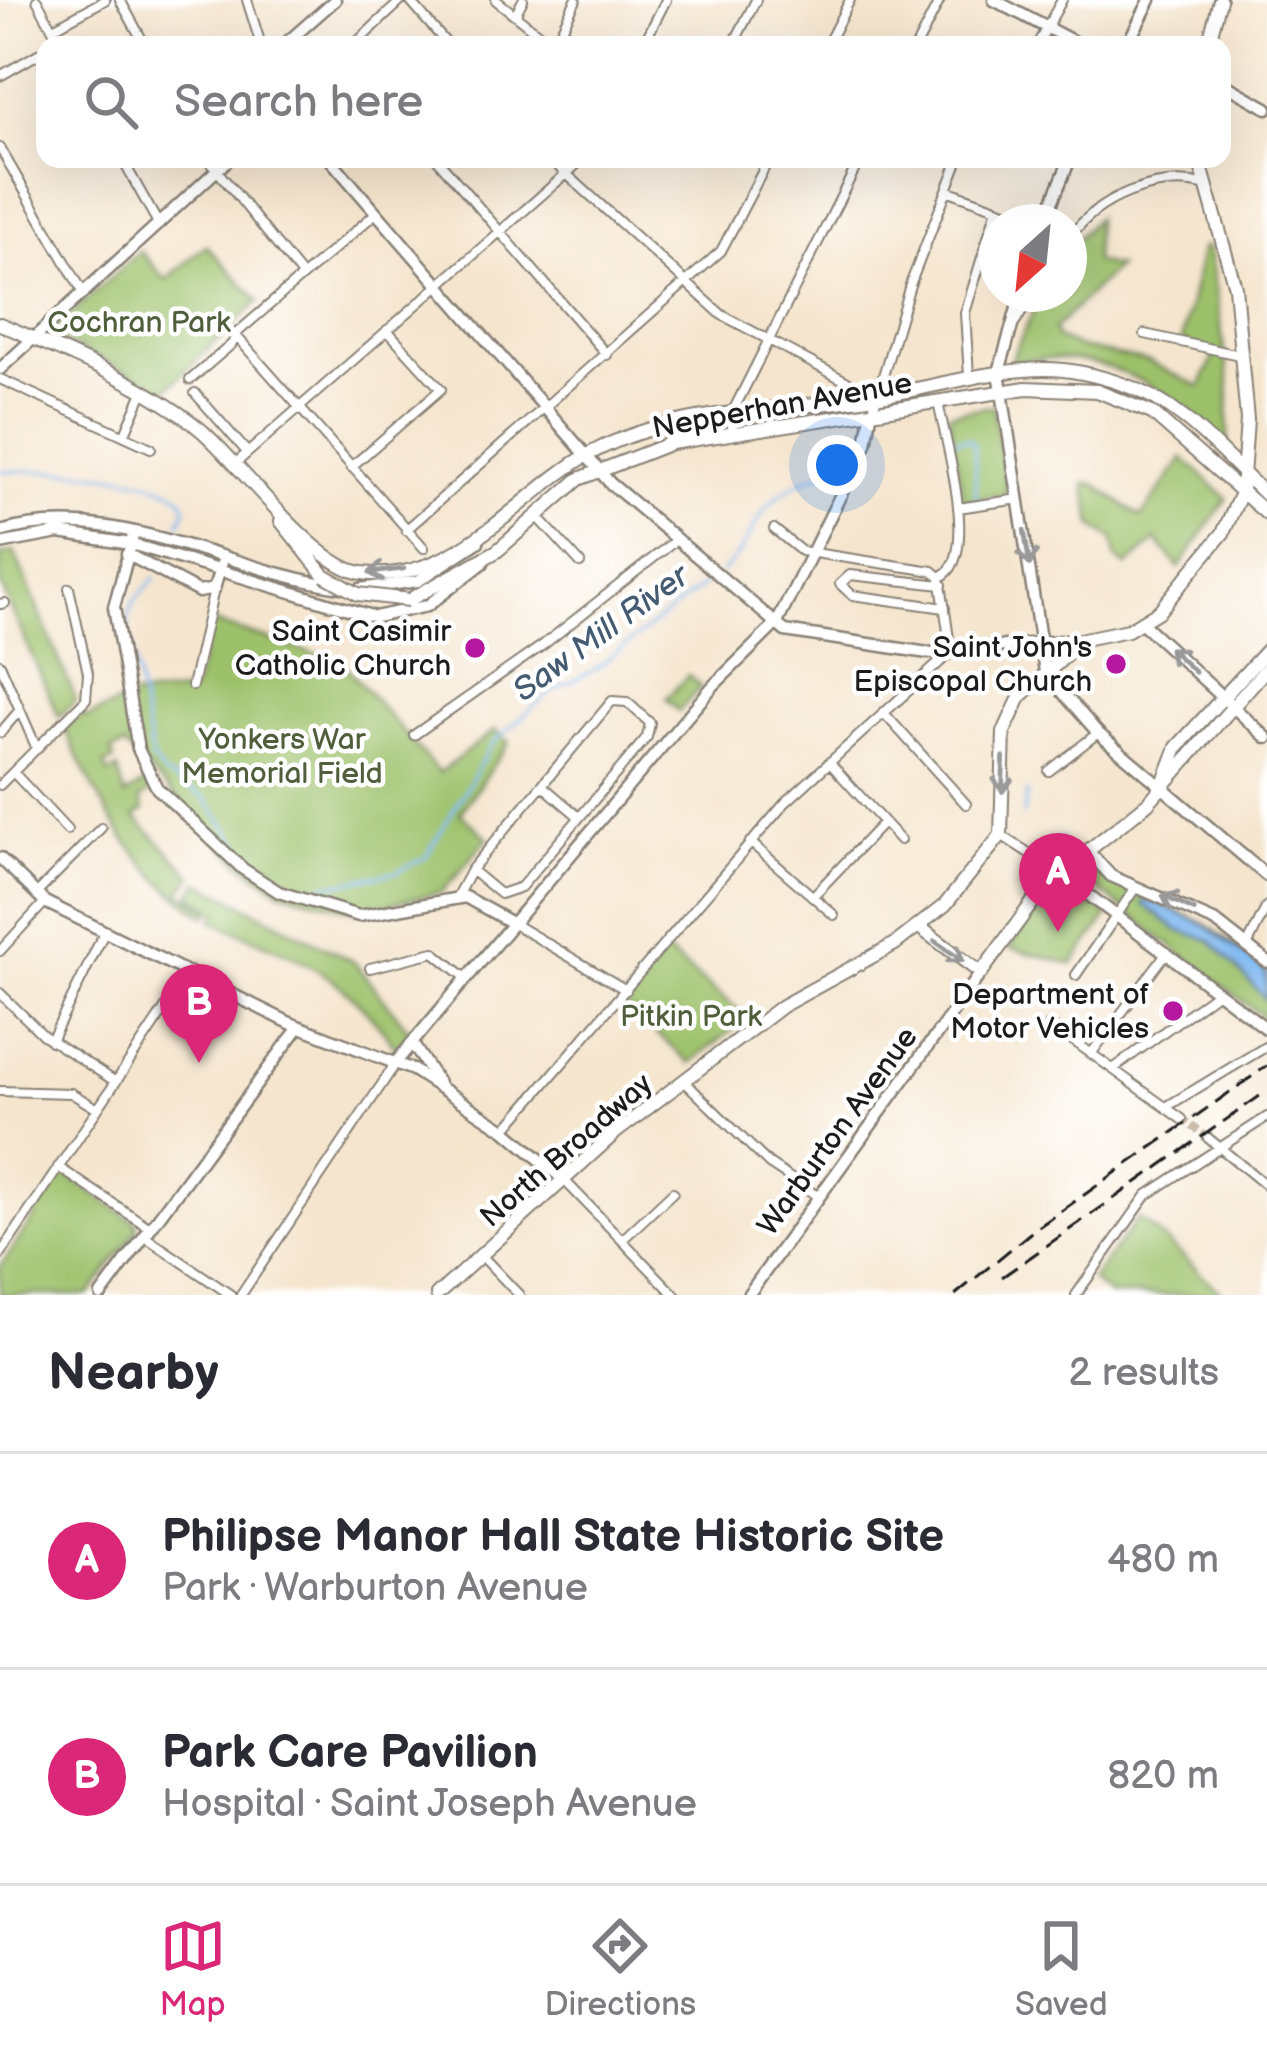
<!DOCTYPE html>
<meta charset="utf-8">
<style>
:root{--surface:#fff;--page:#f7f7f7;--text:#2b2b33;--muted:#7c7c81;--line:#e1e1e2;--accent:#db2777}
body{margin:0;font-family:"Balsamiq Sans",sans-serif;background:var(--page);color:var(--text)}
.compass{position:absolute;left:979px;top:204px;width:108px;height:108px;border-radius:50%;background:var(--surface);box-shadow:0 12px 48px #0002;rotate:207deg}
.you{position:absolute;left:837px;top:465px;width:42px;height:42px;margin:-30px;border:9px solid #fff;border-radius:50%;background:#1a73e8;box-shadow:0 0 0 18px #1a73e833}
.badge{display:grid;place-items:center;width:78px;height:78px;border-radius:50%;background:var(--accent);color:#fff;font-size:39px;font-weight:700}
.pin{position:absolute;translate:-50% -99px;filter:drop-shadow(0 3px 6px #0008)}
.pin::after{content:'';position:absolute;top:63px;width:42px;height:36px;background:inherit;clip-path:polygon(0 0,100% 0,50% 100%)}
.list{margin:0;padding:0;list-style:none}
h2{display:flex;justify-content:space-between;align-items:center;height:156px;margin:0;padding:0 48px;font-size:51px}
h2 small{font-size:39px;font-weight:400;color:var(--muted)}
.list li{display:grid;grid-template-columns:78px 1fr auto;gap:36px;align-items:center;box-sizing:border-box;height:216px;padding:0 48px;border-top:3px solid var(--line)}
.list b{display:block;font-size:45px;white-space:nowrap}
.list p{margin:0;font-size:39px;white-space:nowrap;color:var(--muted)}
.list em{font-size:39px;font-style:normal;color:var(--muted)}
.icon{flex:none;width:66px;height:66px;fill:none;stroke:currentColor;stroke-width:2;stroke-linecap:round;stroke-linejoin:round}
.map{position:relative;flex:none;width:1267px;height:1295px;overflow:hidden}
.search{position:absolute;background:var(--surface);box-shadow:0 12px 48px #0002;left:36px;right:36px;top:36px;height:132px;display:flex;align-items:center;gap:30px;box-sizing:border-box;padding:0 42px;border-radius:24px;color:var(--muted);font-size:45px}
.sheet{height:588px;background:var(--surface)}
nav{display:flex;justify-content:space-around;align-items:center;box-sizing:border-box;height:168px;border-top:3px solid var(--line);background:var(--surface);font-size:33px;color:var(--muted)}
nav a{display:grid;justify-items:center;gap:6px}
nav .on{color:var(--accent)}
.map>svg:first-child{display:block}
.park{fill:#9dc16b;stroke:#5c6e44;stroke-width:3}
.water{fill:#82baf2;stroke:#4f6b87;stroke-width:3}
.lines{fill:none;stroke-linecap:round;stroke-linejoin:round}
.stream{stroke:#82baf2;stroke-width:3}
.street-tunnel{stroke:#cabdaa;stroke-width:8;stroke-dasharray:8 4;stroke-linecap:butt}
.street-casing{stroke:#888075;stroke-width:12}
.secondary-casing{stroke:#888075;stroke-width:15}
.primary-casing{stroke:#888075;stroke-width:16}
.street{stroke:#fff;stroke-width:8}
.secondary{stroke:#fff;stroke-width:10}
.primary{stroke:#fff;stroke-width:12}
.rail{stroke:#1c1c1c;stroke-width:3;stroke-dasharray:18 9;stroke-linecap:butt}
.primary-bridge-casing{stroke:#888075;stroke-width:16;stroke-linecap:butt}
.primary-bridge{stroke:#fff;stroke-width:12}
.oneway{stroke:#999}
.poi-dot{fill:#b5179e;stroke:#fff;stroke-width:4.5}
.labels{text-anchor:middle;stroke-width:9;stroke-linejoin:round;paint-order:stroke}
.park-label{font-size:30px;fill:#505e3c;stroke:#fff}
.street-label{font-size:30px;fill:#1c1c1c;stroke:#fff}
.poi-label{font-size:30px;fill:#1c1c1c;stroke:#fff;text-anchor:end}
.water-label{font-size:33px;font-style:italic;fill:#455b72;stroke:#fff}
</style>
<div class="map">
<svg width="1267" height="1295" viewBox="0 0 1267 1295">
<rect width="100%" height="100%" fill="#fff"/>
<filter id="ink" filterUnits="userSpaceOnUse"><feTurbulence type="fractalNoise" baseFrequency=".00833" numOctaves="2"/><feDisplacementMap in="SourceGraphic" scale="24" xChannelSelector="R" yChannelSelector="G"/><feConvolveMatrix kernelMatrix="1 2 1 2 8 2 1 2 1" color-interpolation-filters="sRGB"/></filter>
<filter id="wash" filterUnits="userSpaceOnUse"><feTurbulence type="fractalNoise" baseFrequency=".004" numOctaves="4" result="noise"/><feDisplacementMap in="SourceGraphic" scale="48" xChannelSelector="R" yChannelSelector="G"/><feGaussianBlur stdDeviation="2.7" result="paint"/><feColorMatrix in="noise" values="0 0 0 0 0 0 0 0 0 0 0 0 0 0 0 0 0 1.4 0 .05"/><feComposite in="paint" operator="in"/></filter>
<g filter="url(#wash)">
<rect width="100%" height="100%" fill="#f5e5ce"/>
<path class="park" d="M1096,218L1094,262L1117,267L1054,329L1057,338L1080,348L1147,361L1200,387L1215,355L1182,341L1202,247L1209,249L1229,380L1228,444C1165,386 1099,346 1010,362L1041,294H1069V247Z
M206,245L259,301L166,390L49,334L140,251L166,280Z
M993,406L1007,494L963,501L949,413Z
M1183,458L1227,498L1179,568L1156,540L1127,566L1116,558L1113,539L1093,526L1085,484L1093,483L1141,517Z
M14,552L76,700L59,717L0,584V555Z
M211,622L342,662L439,773L495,730L509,742L460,813L488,838L442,892L357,911L279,890L239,862L125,746L111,751L114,760L105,765L109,774L118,769L125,796L145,783L151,792L140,799L144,810L135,817L193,876L180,892L210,911L207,917C135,873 99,804 65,729L82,713L86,718L133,697L193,691Z
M688,675L701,687L679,711L666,699Z
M1083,869L1206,924L1267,969V1020L1078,874Z
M200,882L354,962L410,1031L396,1048C337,966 302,961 213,921L217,912L190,895Z
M1057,885L1066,886L1108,916L1073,964L1009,948Z
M664,950L748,1018L690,1063L622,1003Z
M63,1174L136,1222L137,1230L89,1295H0V1267Z
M1138,1218C1170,1241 1194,1269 1224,1295H1109L1091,1280Z"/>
<path class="water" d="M1147,899L1205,925L1266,971L1267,1000L1210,940L1179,931L1143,904Z"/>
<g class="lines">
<path class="stream" d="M953,440L968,438L974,445L976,499
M0,471C44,470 149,469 182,498L186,509L179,524
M721,572C745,553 749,531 766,509C785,485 814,475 842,466
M155,578L133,603L127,622L152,759L163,774L204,797L244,851L291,884L313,888L397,872L426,857L492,744L549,693L594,670L714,577
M1023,815L1027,792
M1055,843L1062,838"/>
</g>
</g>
<g filter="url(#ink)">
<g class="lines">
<path class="street-tunnel" d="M1182,1119L1208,1138"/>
<g class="street-casing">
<path id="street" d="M37,0L61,45
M120,0L145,45
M247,0L261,45
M409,0L448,45
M496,0L553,45
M515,15L523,0
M53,28L105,0
M354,45L402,0
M554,45L576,0
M643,45L666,0
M733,45L756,0
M827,45L850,0
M917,45L940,0
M1037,45L1062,0
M0,76L45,50
M0,148L84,294
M122,159L159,225
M208,159L302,276
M437,159L607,355
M550,159L722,315L874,396
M949,191L1036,222
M1069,239C1096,198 1157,174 1204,185
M1015,322L1035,294
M1145,334L1239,355
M237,337L424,548
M969,376L965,313L997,208
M0,379L151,448
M190,380L232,344L238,332L376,213
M195,393L247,452
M938,402C945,440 981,560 940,577
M872,413L910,285L959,159
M732,432V413L860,159
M124,436L143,392
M236,463L583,159
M351,467L441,389L387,330
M958,508L1019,499
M537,516L580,563
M774,529L801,551L933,571L940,577
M406,530L721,251L769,159
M942,585L850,575L840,584L852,595L945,608
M0,604L5,603
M0,664L37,749
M192,686L214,589
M883,712L966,804
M0,733L19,711
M414,735L543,645L676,540
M829,762L900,840
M1049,771L1098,733
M13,772L67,830
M0,785L86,699L88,673L69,588
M543,786L578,816
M1001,835L1058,872
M750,842L834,915
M36,894L101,828
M457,896L471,870L612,701L627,702L650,723L647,737L521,887L500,894L471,870
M813,896L883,823
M514,924L626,990
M1247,946L1267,906
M0,951L45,902
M370,968L434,952L465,977
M1076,975L1136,887
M0,993L43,1035L116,1082
M1050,1024L1182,1119
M51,1041L105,931
M1091,1054L1167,952
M1113,1069L1218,992
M684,1081L769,1164L819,1197
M0,1091L71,1093L96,1108
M1166,1107L1267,1046
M505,1130L785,803L951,652L940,577
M1208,1138L1267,1186
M58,1167L150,1228
M564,1180L675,1295
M144,1236L231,1295
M622,1240L673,1192
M0,1255L190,971
M481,1255L519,1295
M241,1295L396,1063
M1076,1295L1147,1195L1267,1117"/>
</g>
<g class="secondary-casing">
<path id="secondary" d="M994,0L1080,45
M284,45L335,0
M1127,45L1150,0
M1222,83L1267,108
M330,159L610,483L785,631L928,653L1084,639
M1044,222L1070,159
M1021,294L999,372L1045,672L1098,733L1267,876
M0,369L229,159
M0,532C114,499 229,571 341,587
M134,532L114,607L138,749L157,788L243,869L279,892L359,916L465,897L510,922
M0,544L59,533L131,544L375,617L427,606L483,563
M127,554L199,592L214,589L221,565
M360,589L418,581L478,542
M1142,623L1267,738
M1088,851L1111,876L1216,922L1267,962
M0,858L45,902L290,1023L413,1070L505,1130L564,1180
M1058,872L1267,1029
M412,1043L438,1083
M397,1061L713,686L777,623L866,444L871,415
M101,1295L299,1027
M748,1295L981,973"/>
</g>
<g class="primary-casing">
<path id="primary" d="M1208,45L1220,0
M0,324C67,353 144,383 201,430C240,463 315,567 362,573C455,586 520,492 591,453C678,406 780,412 875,397C932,388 986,370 1045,369C1072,369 1100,376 1125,385C1183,404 1224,456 1267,496
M281,521L324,575
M409,600L497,551L579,479L671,443L1026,388L1097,391L1152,413L1267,514
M1162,786L1177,747L1267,650
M919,927L981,973L1046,884L1148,803L1267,668
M437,1295L615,1133L782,1006L895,944L945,905L1001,835L1004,732L1020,697L1084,639L1128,630L1159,611L1223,533L1242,491L1247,420L1235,287L1199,159"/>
</g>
<use href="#street" class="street"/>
<use href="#secondary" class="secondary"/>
<use href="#primary" class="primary"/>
<path class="rail" d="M1002,1277L1267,1091
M955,1295L1030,1233L1267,1066"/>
<g class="primary-bridge-casing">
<path id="primary-bridge" d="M324,575L358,594L409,600"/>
</g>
<use href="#primary-bridge" class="primary-bridge"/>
</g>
<defs><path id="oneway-shaft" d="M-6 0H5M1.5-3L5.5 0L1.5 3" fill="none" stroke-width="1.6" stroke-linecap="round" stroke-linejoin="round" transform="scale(3)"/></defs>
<g class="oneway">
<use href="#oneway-shaft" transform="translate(1027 548) rotate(81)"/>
<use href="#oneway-shaft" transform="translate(386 571) rotate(173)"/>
<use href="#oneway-shaft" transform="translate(1182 660) rotate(-137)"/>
<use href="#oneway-shaft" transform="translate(1003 775) rotate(92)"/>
<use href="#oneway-shaft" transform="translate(1178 903) rotate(-155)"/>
<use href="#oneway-shaft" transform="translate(949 951) rotate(35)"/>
</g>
</g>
<g class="poi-dot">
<circle cx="475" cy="648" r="12"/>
<circle cx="1116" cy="664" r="12"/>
<circle cx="1173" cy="1011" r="12"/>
</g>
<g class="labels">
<g class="park-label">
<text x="139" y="332">Cochran Park</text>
<text x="282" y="749">Yonkers War<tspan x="282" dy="34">Memorial Field</tspan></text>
<text x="691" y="1026">Pitkin Park</text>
</g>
<g class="street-label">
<text transform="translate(782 405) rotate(-10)" y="10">Nepperhan Avenue</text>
<text transform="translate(837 1131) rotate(-54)" y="10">Warburton Avenue</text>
<text transform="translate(566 1150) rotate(-41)" y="10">North Broadway</text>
</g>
<g class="poi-label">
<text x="451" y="641">Saint Casimir<tspan x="451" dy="34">Catholic Church</tspan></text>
<text x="1092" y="657">Saint John's<tspan x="1092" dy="34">Episcopal Church</tspan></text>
<text x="1149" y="1004">Department of<tspan x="1149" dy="34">Motor Vehicles</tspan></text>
</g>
<g class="water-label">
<text transform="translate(600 632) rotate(-36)" y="12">Saw Mill River</text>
</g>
</g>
</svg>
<svg class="compass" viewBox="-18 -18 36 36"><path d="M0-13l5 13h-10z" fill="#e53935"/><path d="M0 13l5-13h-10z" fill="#7c7c81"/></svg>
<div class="you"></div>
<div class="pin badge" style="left:1058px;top:932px">A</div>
<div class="pin badge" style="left:199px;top:1063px">B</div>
<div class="search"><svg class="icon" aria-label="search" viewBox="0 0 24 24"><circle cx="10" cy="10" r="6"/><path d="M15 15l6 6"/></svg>Search here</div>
</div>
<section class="sheet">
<h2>Nearby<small>2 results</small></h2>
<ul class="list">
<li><span class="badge">A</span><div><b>Philipse Manor Hall State Historic Site</b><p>Park · Warburton Avenue</p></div><em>480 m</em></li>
<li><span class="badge">B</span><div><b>Park Care Pavilion</b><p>Hospital · Saint Joseph Avenue</p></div><em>820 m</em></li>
</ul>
</section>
<nav>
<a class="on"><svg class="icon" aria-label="map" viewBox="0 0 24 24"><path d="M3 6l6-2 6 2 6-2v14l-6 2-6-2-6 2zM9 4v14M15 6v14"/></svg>Map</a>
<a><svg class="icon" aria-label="directions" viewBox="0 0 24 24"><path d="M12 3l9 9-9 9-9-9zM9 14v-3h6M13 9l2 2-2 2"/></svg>Directions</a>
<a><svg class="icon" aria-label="saved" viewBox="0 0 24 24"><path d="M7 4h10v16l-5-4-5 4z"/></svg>Saved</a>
</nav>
